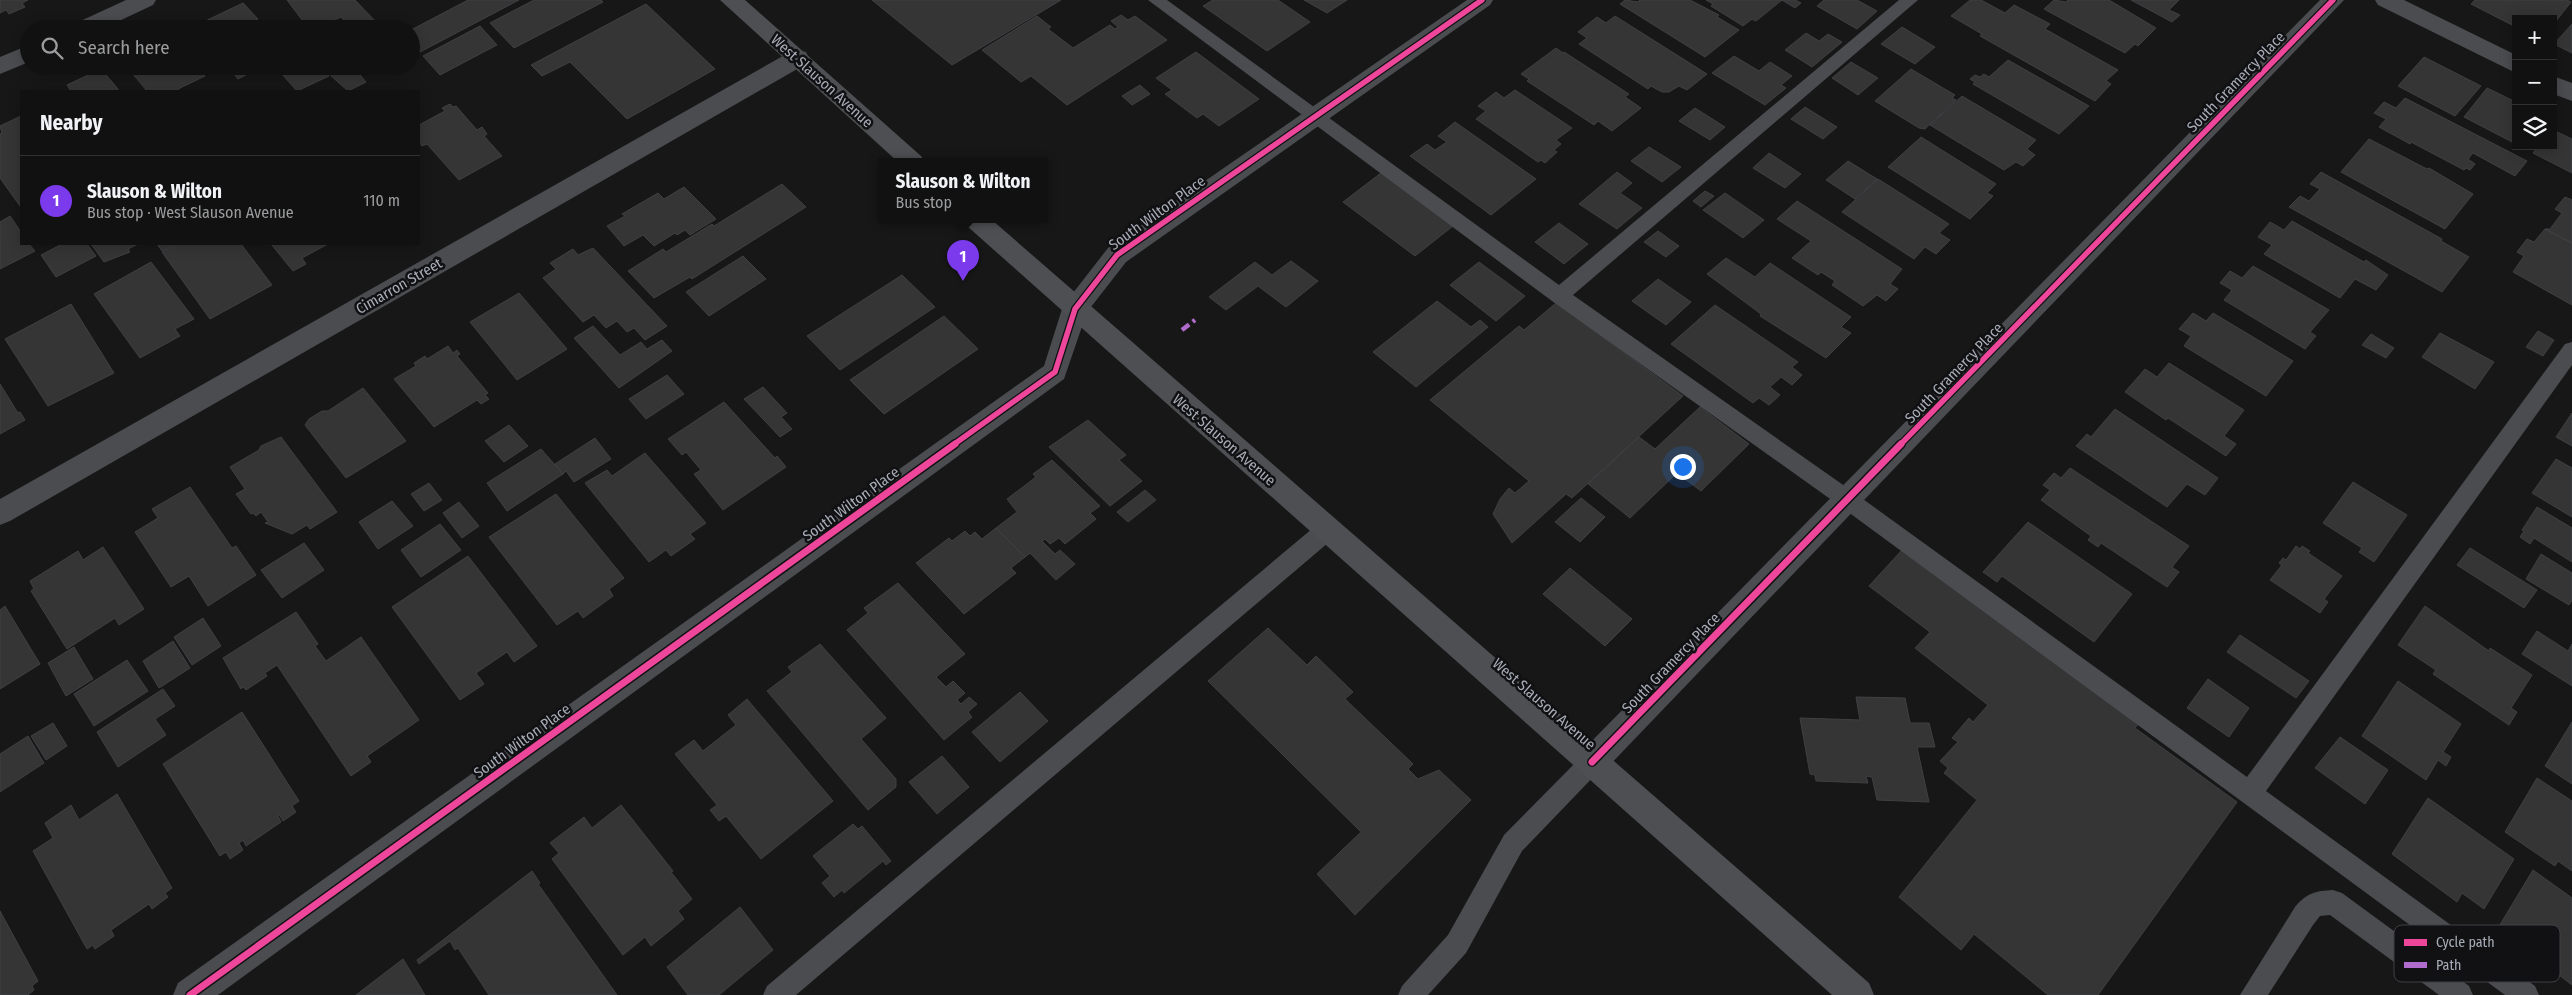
<!DOCTYPE html>
<meta charset="utf-8">
<style>
:root{--surface:#111;--page:#1e1f1f;--text:#f1f3f6;--muted:#9c9d9f;--line:#303131;--accent:#7c3aed}
body{margin:0;font-family:"Fira Sans Condensed",sans-serif;background:var(--page);color:var(--text)}
.controls{position:absolute;right:15px;top:15px;display:grid;overflow:hidden;border-radius:0px;box-shadow:0 2px 12px #0003}
.controls button{width:45px;height:45px;display:grid;place-items:center;padding:0;border:0;border-bottom:1px solid var(--line);background:var(--surface);color:var(--text);font:25px sans-serif}
.you{position:absolute;left:1682px;top:466px;width:18px;height:18px;margin:-12px;border:4px solid #fff;border-radius:50%;background:#1a73e8;box-shadow:0 0 0 8px #1a73e833}
.badge{display:grid;place-items:center;width:32px;height:32px;border-radius:50%;background:var(--accent);color:#fff;font-size:16px;font-weight:700}
.pin{position:absolute;translate:-50% -41px;filter:drop-shadow(0 1px 2px #0008)}
.pin::after{content:'';position:absolute;top:26px;width:18px;height:15px;background:inherit;clip-path:polygon(0 0,100% 0,50% 100%)}
.popup{position:absolute;left:878px;top:158px;width:170px;height:65px;box-sizing:border-box;display:grid;place-content:center;border-radius:0px;background:var(--surface);filter:drop-shadow(0 1px 4px #0005);font-size:16px;white-space:nowrap;color:var(--muted)}
.popup b{font-size:19px;color:var(--text)}
.popup::after{content:'';position:absolute;left:50%;top:100%;margin-left:-10px;border:10px solid transparent;border-top-color:var(--surface)}
.list{margin:0;padding:0;list-style:none}
h2{display:flex;justify-content:space-between;align-items:center;height:65px;margin:0;padding:0 20px;font-size:21px}
h2 small{font-size:16px;font-weight:400;color:var(--muted)}
.list li{display:grid;grid-template-columns:32px 1fr auto;gap:15px;align-items:center;box-sizing:border-box;height:90px;padding:0 20px;border-top:1px solid var(--line)}
.list b{display:block;font-size:19px;white-space:nowrap}
.list p{margin:0;font-size:16px;white-space:nowrap;color:var(--muted)}
.list em{font-size:16px;font-style:normal;color:var(--muted)}
.icon{flex:none;width:28px;height:28px;fill:none;stroke:currentColor;stroke-width:2;stroke-linecap:round;stroke-linejoin:round}
.map{position:relative;flex:none;width:2572px;height:995px;overflow:hidden}
.search{position:absolute;background:var(--surface);box-shadow:0 2px 12px #0003;left:20px;top:20px;width:400px;height:55px;display:flex;align-items:center;gap:12px;box-sizing:border-box;padding:0 18px;border-radius:28px;color:var(--muted);font-size:19px}
.panel{position:absolute;background:var(--surface);box-shadow:0 2px 12px #0003;left:20px;top:90px;width:400px;height:155px;border-radius:0px}
.map>svg:first-child{display:block}
.building{fill:#353536;stroke:#3f4043}
.lines{fill:none;stroke-linecap:round;stroke-linejoin:round}
.service{fill:#4b4c50;fill-rule:evenodd}
.minor{fill:#4b4c50;fill-rule:evenodd}
.tertiary{fill:#4b4c50;fill-rule:evenodd}
.primary{fill:#4d4f52;fill-rule:evenodd}
.quiet{stroke:#b06ccc;stroke-width:4.5;stroke-dasharray:9 4.5;stroke-linecap:butt}
.cycleway-far1-casing{stroke:#111113;stroke-width:8}
.cycleway-casing{stroke:#111113;stroke-width:10}
.cycleway-far1{stroke:#ed469a;stroke-width:5.5}
.cycleway{stroke:#ed469a;stroke-width:7}
.labels{text-anchor:middle;stroke-width:5;stroke-linejoin:round;paint-order:stroke}
.street-label{font-size:15px;fill:#a8adb8;stroke:#111113}
.key{fill:#111113;stroke:#3e4045;stroke-width:1}
.key-label{font-size:14px;fill:#a8adb8}
</style>
<div class="map">
<svg width="2572" height="995" viewBox="0 0 2572 995">
<rect width="100%" height="100%" fill="#171717"/>
<path class="building" d="M0,0H28L22,3L25,7L9,14L6,10L0,13Z
M287,0H355L377,23L366,29H352L341,17L326,24L329,27L326,29H309Z
M468,0H519L420,52L411,44V30Z
M534,0H601L603,2L514,48L490,23Z
M872,0H1061L952,65Z
M1213,0H1278L1310,22L1267,51L1203,6Z
M1304,0H1347L1327,13Z
M1625,0L1638,2L1640,0H1690L1719,15L1717,17L1739,30L1705,57L1620,4Z
M1706,0H1795L1801,3L1795,8L1782,0L1756,21L1752,19L1743,26L1711,6L1713,4Z
M1824,0H1857L1877,11L1857,29L1817,6Z
M1970,0H1981L2005,13L2014,5L2050,24L2045,29L2118,70L2106,81L2111,84L2095,101L1980,36L1982,34L1951,16Z
M2054,0L2066,2L2068,0H2109L2156,28L2138,46L2135,44L2125,53L2044,9Z
M2131,0H2179L2169,10L2180,15L2172,22Z
M2475,0H2567L2571,2L2556,21L2553,22V19H2516V27L2471,4Z
M243,3L258,19L255,20L262,29H197L195,26Z
M646,4L715,69L627,119L570,62L542,76L531,65Z
M1121,15L1128,20L1135,16L1167,40L1067,105L1031,76L1021,82L982,50L1037,16L1051,27L1048,29L1073,48L1110,25L1115,29L1118,27L1111,21Z
M1615,16L1707,74L1687,90L1679,86L1669,92H1662L1651,86L1648,89L1579,44L1587,38L1578,32L1597,17L1606,23Z
M2572,24V53L2554,44Z
M480,26L497,45L440,75L423,56Z
M1902,27L1935,47L1915,64L1881,44Z
M1806,33L1819,41L1828,34L1842,42L1812,67L1785,50Z
M1556,48L1563,53L1564,52L1629,94L1625,97L1641,108L1612,131L1598,121L1594,125L1527,81L1529,79L1521,74Z
M1196,52L1259,99L1219,126L1203,114L1197,118L1165,94L1172,90L1156,78Z
M1734,56L1759,71L1770,62L1792,76L1781,85L1786,88L1765,105L1712,73Z
M2424,57L2481,86L2455,116L2398,86Z
M2008,60L2089,106L2059,134L1973,84L1975,82L1970,79L1975,75L1980,77L1984,74L1989,77Z
M1851,62L1878,78L1858,95L1832,78Z
M132,66H197L205,76L178,89L179,91H147L128,68Z
M228,66H263L238,79Z
M294,66H320L329,76L297,91L281,73Z
M320,66H375L360,75L366,82L348,91Z
M101,69L118,89L117,91H71L67,85Z
M1911,69L1955,95L1952,98L1956,100L1925,129L1919,128L1875,101Z
M1140,85L1150,94L1132,105L1122,96Z
M2487,88L2516,102V144L2464,117Z
M1515,90L1572,128L1556,140L1561,144L1554,150L1557,152L1545,163L1541,160L1538,162L1476,119L1486,111L1478,106L1496,92L1504,98Z
M1962,96L2036,140L2027,149L2035,155L2023,166L2016,162L2004,170L1930,125Z
M2405,98L2527,161L2515,176L2473,153L2468,159L2475,164L2470,170L2466,168L2464,170L2411,142L2410,144L2379,127L2386,119L2374,113L2384,102L2396,108Z
M450,104L453,107L456,106L477,130L482,127L487,134L484,136L502,156L459,180L427,144L422,146L419,142V125L445,111L442,108Z
M1805,107L1837,127L1823,139L1791,119Z
M1695,108L1725,127L1710,140L1679,121Z
M21,116V205L20,206L0,178V134L2,133L0,126Z
M1455,122L1536,179L1491,215L1410,156L1427,144L1435,150L1447,142L1438,136Z
M2553,130L2572,139V173L2533,153L2538,146H2553Z
M1921,137L1996,184L1987,193L1993,196L1970,219L1888,167Z
M2369,139L2427,169L2429,168L2473,194L2445,229L2341,172Z
M1649,147L1681,167L1662,182L1631,161Z
M1769,153L1801,174L1785,188L1753,168Z
M1848,161L1877,179L1855,199L1826,180Z
M1617,172L1632,183L1620,193L1642,208L1617,229L1579,204Z
M2321,172L2442,239L2441,241L2469,257L2442,292L2289,207L2300,196L2309,201L2320,189L2310,184Z
M1381,173L1453,226L1415,256L1343,202Z
M1878,179L1949,224L1939,233L1950,240L1936,254L1925,247L1914,259L1842,212Z
M782,184L806,207L692,279L690,277L654,298L628,271L663,249L666,252L712,224L714,226Z
M684,187L716,219L690,235L685,230L677,235L675,233L654,246L643,235L624,246L607,226L625,216L622,214L658,193L664,199Z
M1705,191L1714,196L1701,207L1693,201Z
M1725,193L1764,220L1743,238L1703,210Z
M2565,197L2572,200V243L2545,229H2550L2562,213L2555,209Z
M1797,201L1902,269L1890,284L1898,289L1886,301L1877,295L1863,306L1832,285L1835,281L1821,272L1818,275L1792,258L1811,241L1777,219Z
M10,216L21,232V244H29L35,251L0,269V222Z
M2292,221L2364,262L2366,260L2388,275L2376,290L2355,279L2340,298L2264,254L2272,245L2258,237L2270,222L2284,230Z
M1559,223L1588,244L1564,264L1535,242Z
M2545,229L2572,243V305L2513,272L2524,256L2517,252L2527,239L2534,242Z
M1658,231L1679,246L1666,257L1644,242Z
M62,244H87L96,256L56,277L41,255Z
M91,244H138L128,249L130,252L104,262Z
M157,244H175L162,251Z
M178,244H241L272,285L210,319L162,252Z
M271,244H328L302,258L306,264L293,271Z
M593,248L667,326L645,340L634,328L627,332L617,321L606,328L594,315L583,322L543,278L556,269L550,263L573,249L578,255Z
M743,256L766,279L709,316L686,292Z
M1726,258L1755,277L1770,263L1851,317L1841,327L1851,333L1826,358L1760,316L1761,314L1707,274Z
M1291,261L1318,281L1286,307L1258,286L1226,310L1209,297L1255,262L1272,275Z
M151,262L194,319L175,329L180,336L140,358L94,294Z
M1479,262L1525,296L1496,321L1450,285Z
M2253,266L2329,310L2310,332L2316,336L2305,349L2224,300L2232,290L2220,283L2230,271L2242,278Z
M902,275L935,307L840,370L807,336Z
M1658,279L1691,302L1666,325L1632,301Z
M519,293L567,349L517,380L470,322Z
M1437,301L1471,327L1480,320L1488,327L1416,387L1373,352Z
M1556,303L1683,396L1572,498L1566,494L1512,543L1493,514L1500,499L1509,488L1515,493L1529,481L1430,400L1519,326L1524,330Z
M71,304L114,373L48,406L5,339Z
M1715,305L1798,362L1792,367L1802,375L1792,385L1781,377L1770,387L1780,395L1769,405L1759,398L1753,403L1671,344Z
M2193,313L2206,321L2213,313L2293,361L2266,396L2184,346L2191,336L2179,329Z
M944,316L978,349L884,414L850,380Z
M593,326L620,355L641,342L647,349L662,340L672,351L619,388L574,338Z
M2538,331L2554,340L2543,356L2526,347Z
M2440,333L2494,362L2475,389L2422,357Z
M2371,334L2394,348L2386,358L2362,345Z
M448,346L453,353L457,350L460,354L457,356L488,393L485,395L489,399L481,404L477,400L434,427L394,379L416,366L414,363L425,356L427,359Z
M2169,363L2244,410L2224,436L2236,444L2226,456L2168,418L2166,420L2125,392L2145,369L2157,377Z
M667,375L684,394L646,419L629,399Z
M0,384L18,413L20,412L25,420L0,434Z
M763,387L787,413L781,417L792,429L780,437L744,399Z
M363,388L406,441L346,478L305,425L309,419L322,411H328Z
M724,402L775,458L777,456L786,467L723,510L694,474L701,470L686,452L682,455L668,439Z
M1700,407L1749,444L1701,491L1677,473L1630,518L1588,484L1639,437L1655,449Z
M2115,409L2218,478L2205,495L2187,484L2167,507L2076,446L2087,434L2091,437Z
M2572,413V446L2556,437Z
M1088,420L1126,455L1119,460L1142,481L1110,506L1049,447Z
M509,425L528,446L504,462L485,441Z
M281,437L337,512L310,529L307,525L292,534L265,523L268,522L261,512L256,516L253,513L251,514L236,494L245,489L230,467L259,450L261,446Z
M595,438L611,459L574,482L566,471L563,474L555,464Z
M541,449L563,474L507,511L487,483Z
M645,453L706,523L690,534L695,539L671,556L666,550L649,562L585,483L607,470L612,476Z
M2556,459L2572,468V517L2532,493Z
M1052,460L1100,506L1090,513L1096,519L1065,544L1059,538L1050,544L1045,539L1042,541L1055,554L1060,550L1075,564L1056,580L1030,553L1025,557L996,528L1017,512L1007,499L1036,477L1033,474Z
M2070,468L2189,546L2172,567L2179,572L2167,587L2101,543L2098,547L2088,540L2091,536L2041,500L2050,490L2043,485L2054,473L2061,478Z
M2353,482L2407,515L2374,562L2359,552L2362,548L2323,523Z
M429,483L442,500L424,511L411,494Z
M190,487L232,548L236,546L256,575L208,606L189,576L171,587L135,532L158,518L152,509Z
M1145,490L1156,500L1128,522L1117,512Z
M556,494L624,578L609,589L613,596L583,618L578,611L557,625L489,537Z
M1581,498L1605,517L1580,542L1555,522Z
M392,501L413,526L378,549L359,522Z
M459,502L479,526L462,538L443,513Z
M2537,507L2572,528V562L2534,538L2530,544L2520,537L2524,531L2522,530Z
M2028,522L2132,594L2094,642L2002,576L1997,582L1983,572Z
M440,524L461,550L421,577L401,550Z
M996,528L1025,557L1011,568L1016,573L964,614L916,563L949,538L952,541L965,531L970,536L975,532L982,539Z
M304,543L324,570L282,598L261,570Z
M2296,546L2300,549L2302,546L2310,551L2308,553L2342,576L2324,599L2328,602L2320,613L2270,580L2282,565L2279,563L2283,558L2286,560Z
M103,547L144,609L119,625L115,618L67,649L31,591L34,589L30,581L78,551L83,560Z
M2470,548L2537,590L2524,608L2457,565Z
M1902,550L2139,723L2135,728L2237,802L2098,995H2048L1974,934L1961,950L1899,897L1977,800L1944,773L1948,768L1940,761L1958,742L1952,738L1969,718L1973,722L1988,705L1915,648L1930,632L1869,586Z
M2541,554L2572,573V600L2569,605L2526,579Z
M468,556L537,646L514,662L507,652L476,673L484,684L460,700L392,607Z
M1570,568L1632,619L1605,646L1543,594Z
M898,583L965,654L936,677L946,687L953,681L965,693L957,700L961,704L969,697L977,704L968,712L972,717L944,740L847,630L868,613L864,608Z
M5,606L40,664L0,689V610Z
M2425,606L2489,651L2490,648L2532,675L2511,708L2517,712L2509,725L2433,674L2436,670L2398,645Z
M296,612L318,644L315,646L326,661L361,637L419,720L367,756L371,762L351,776L277,665L265,673L267,676L246,690L243,687L241,689L223,658Z
M203,618L221,646L192,665L174,637Z
M1268,628L1307,665L1316,656L1353,692L1345,699L1413,764L1408,769L1418,779L1439,770L1471,800L1355,915L1317,874L1361,832L1208,681Z
M2537,631L2568,651L2572,644V686L2522,654Z
M2240,635L2309,681L2296,698L2227,652Z
M173,641L190,668L159,688L143,661Z
M820,644L886,718L861,739L896,779V787L868,810L767,691L792,672L788,667Z
M74,647L93,679L66,696L48,663Z
M127,660L148,691L94,726L74,694Z
M2208,679L2249,708L2229,737L2187,708Z
M2398,681L2461,724L2443,752L2451,757L2446,766L2438,760L2426,780L2362,736Z
M163,689L175,706L155,719L166,735L118,767L97,732Z
M1020,692L1048,721L1000,762L972,732Z
M1856,697L1905,698L1910,723H1929L1935,747H1917L1929,802L1877,800L1872,777L1866,776L1868,783L1816,781L1815,775L1810,774L1800,718L1860,720Z
M747,699L833,801L761,859L726,816L719,821L710,810L717,805L675,754L694,740L703,751L736,725L728,715Z
M242,712L299,801L292,806L296,812L283,821L279,814L278,816L281,822L246,846L243,840L239,843L243,850L230,859L226,852L220,856L163,764Z
M2572,722V784L2545,766Z
M53,723L67,746L46,760L31,736Z
M28,736L44,763L0,792V754Z
M2340,737L2388,770L2365,804L2315,768Z
M942,756L969,787L937,814L909,782Z
M2537,778L2572,801V871L2558,861L2555,866L2505,832Z
M117,794L172,888L165,893L168,897L152,909L149,904L111,930L114,936L95,949L93,945L87,949L33,851L53,838L45,823L71,805L79,820Z
M2428,798L2514,859L2484,909L2462,893L2457,902L2392,854Z
M621,805L673,871L671,872L692,899L678,911L684,919L651,946L645,937L623,955L552,859L559,853L550,843L584,817L592,828Z
M853,824L858,829L862,826L891,861L886,865L883,861L844,893L842,890L834,897L822,883L830,876L813,856Z
M2533,870L2572,898V985L2559,975L2561,972L2541,958L2538,964L2495,933Z
M532,871L540,883L538,884L617,995H489L458,948L455,950L450,941L419,964L417,960Z
M740,907L773,950L719,995H688L667,967Z
M0,911L38,981L32,986L34,990L28,995H0Z
M403,959L425,995H356Z"/>
<g class="lines">
<path class="service" d="M1148,0H1167L1559,285L1899,0H1918L1573,295L1856,494L2247,777L2565,344L2572,342V365L2266,791L2535,986L2539,995H2505L1840,506L1552,301Z
M1327,521L1335,523L1338,530L1335,537L796,995H763L767,986L1319,523Z
M1592,751L1600,754L1604,762L1600,770L1522,851L1466,953L1428,995H1398L1402,986L1448,935L1504,835L1584,754Z
M2333,890L2342,893L2469,986L2473,995H2439L2330,915L2320,916L2313,925L2268,995H2240L2295,907C2307,893 2315,891 2333,890Z"/>
<path class="minor" d="M126,0H156L153,5L102,29H71L74,24Z
M1467,0H1493L1490,5L1126,262L1084,316L1075,319L1066,316L1062,309L1066,302L1108,248Z
M2320,0H2344L1603,772L1592,777L1581,772L1577,762L1581,752Z
M2375,0H2404L2516,55V73L2378,5Z
M29,45V62L0,74V57Z
M798,50L806,52L809,58L806,64L10,521L0,525V499L790,52Z
M2553,76L2572,83V101L2553,94Z"/>
<path class="tertiary" d="M1075,299L1084,302L1088,309L1064,379L218,995H173L178,983L1044,366L1062,309L1066,302Z"/>
<path class="primary" d="M720,0H745L921,156L925,162H898Z
M964,220H992L1869,983L1874,995H1832L967,226Z"/>
<path class="quiet" d="M1182,330L1195,320"/>
<g class="cycleway-far1-casing">
<path id="cycleway-far1" d="M953,445L1055,372L1075,309L1117,255L1482,0
M1900,445L2333,0"/>
</g>
<g class="cycleway-casing">
<path id="cycleway" d="M1592,762L1901,444
M190,995L955,444"/>
</g>
<use href="#cycleway-far1" class="cycleway-far1"/>
<use href="#cycleway" class="cycleway"/>
</g>
<g class="labels">
<g class="street-label">
<text transform="translate(822 81) rotate(42)" y="5">West Slauson Avenue</text>
<text transform="translate(2236 82) rotate(-46)" y="5">South Gramercy Place</text>
<text transform="translate(1157 213) rotate(-36)" y="5">South Wilton Place</text>
<text transform="translate(399 286) rotate(-30)" y="5">Cimarron Street</text>
<text transform="translate(1954 373) rotate(-46)" y="5">South Gramercy Place</text>
<text transform="translate(1224 440) rotate(41)" y="5">West Slauson Avenue</text>
<text transform="translate(851 504) rotate(-36)" y="5">South Wilton Place</text>
<text transform="translate(1671 663) rotate(-46)" y="5">South Gramercy Place</text>
<text transform="translate(1544 704) rotate(41)" y="5">West Slauson Avenue</text>
<text transform="translate(522 741) rotate(-36)" y="5">South Wilton Place</text>
</g>
</g>
<rect x="2394" y="925" width="166" height="57" rx="8" class="key"/>
<rect x="2404" y="939" width="23" height="7" fill="#ed469a"/>
<rect x="2404" y="962" width="23" height="6" fill="#b06ccc"/>
<g class="key-label">
<text x="2436" y="947">Cycle path</text>
<text x="2436" y="970">Path</text>
</g>
</svg>
<div class="controls">
<button>+</button>
<button>−</button>
<button><svg class="icon" aria-label="layers" viewBox="0 0 24 24"><path d="M12 4l9 5-9 5-9-5zM3 14l9 5 9-5"/></svg></button>
</div>
<div class="you"></div>
<div class="pin badge" style="left:963px;top:281px">1</div>
<div class="popup"><b>Slauson &amp; Wilton</b>Bus stop</div>
<div class="search"><svg class="icon" aria-label="search" viewBox="0 0 24 24"><circle cx="10" cy="10" r="6"/><path d="M15 15l6 6"/></svg>Search here</div>
<section class="panel">
<h2>Nearby<small></small></h2>
<ul class="list">
<li><span class="badge">1</span><div><b>Slauson &amp; Wilton</b><p>Bus stop · West Slauson Avenue</p></div><em>110 m</em></li>
</ul>
</section>
</div>
